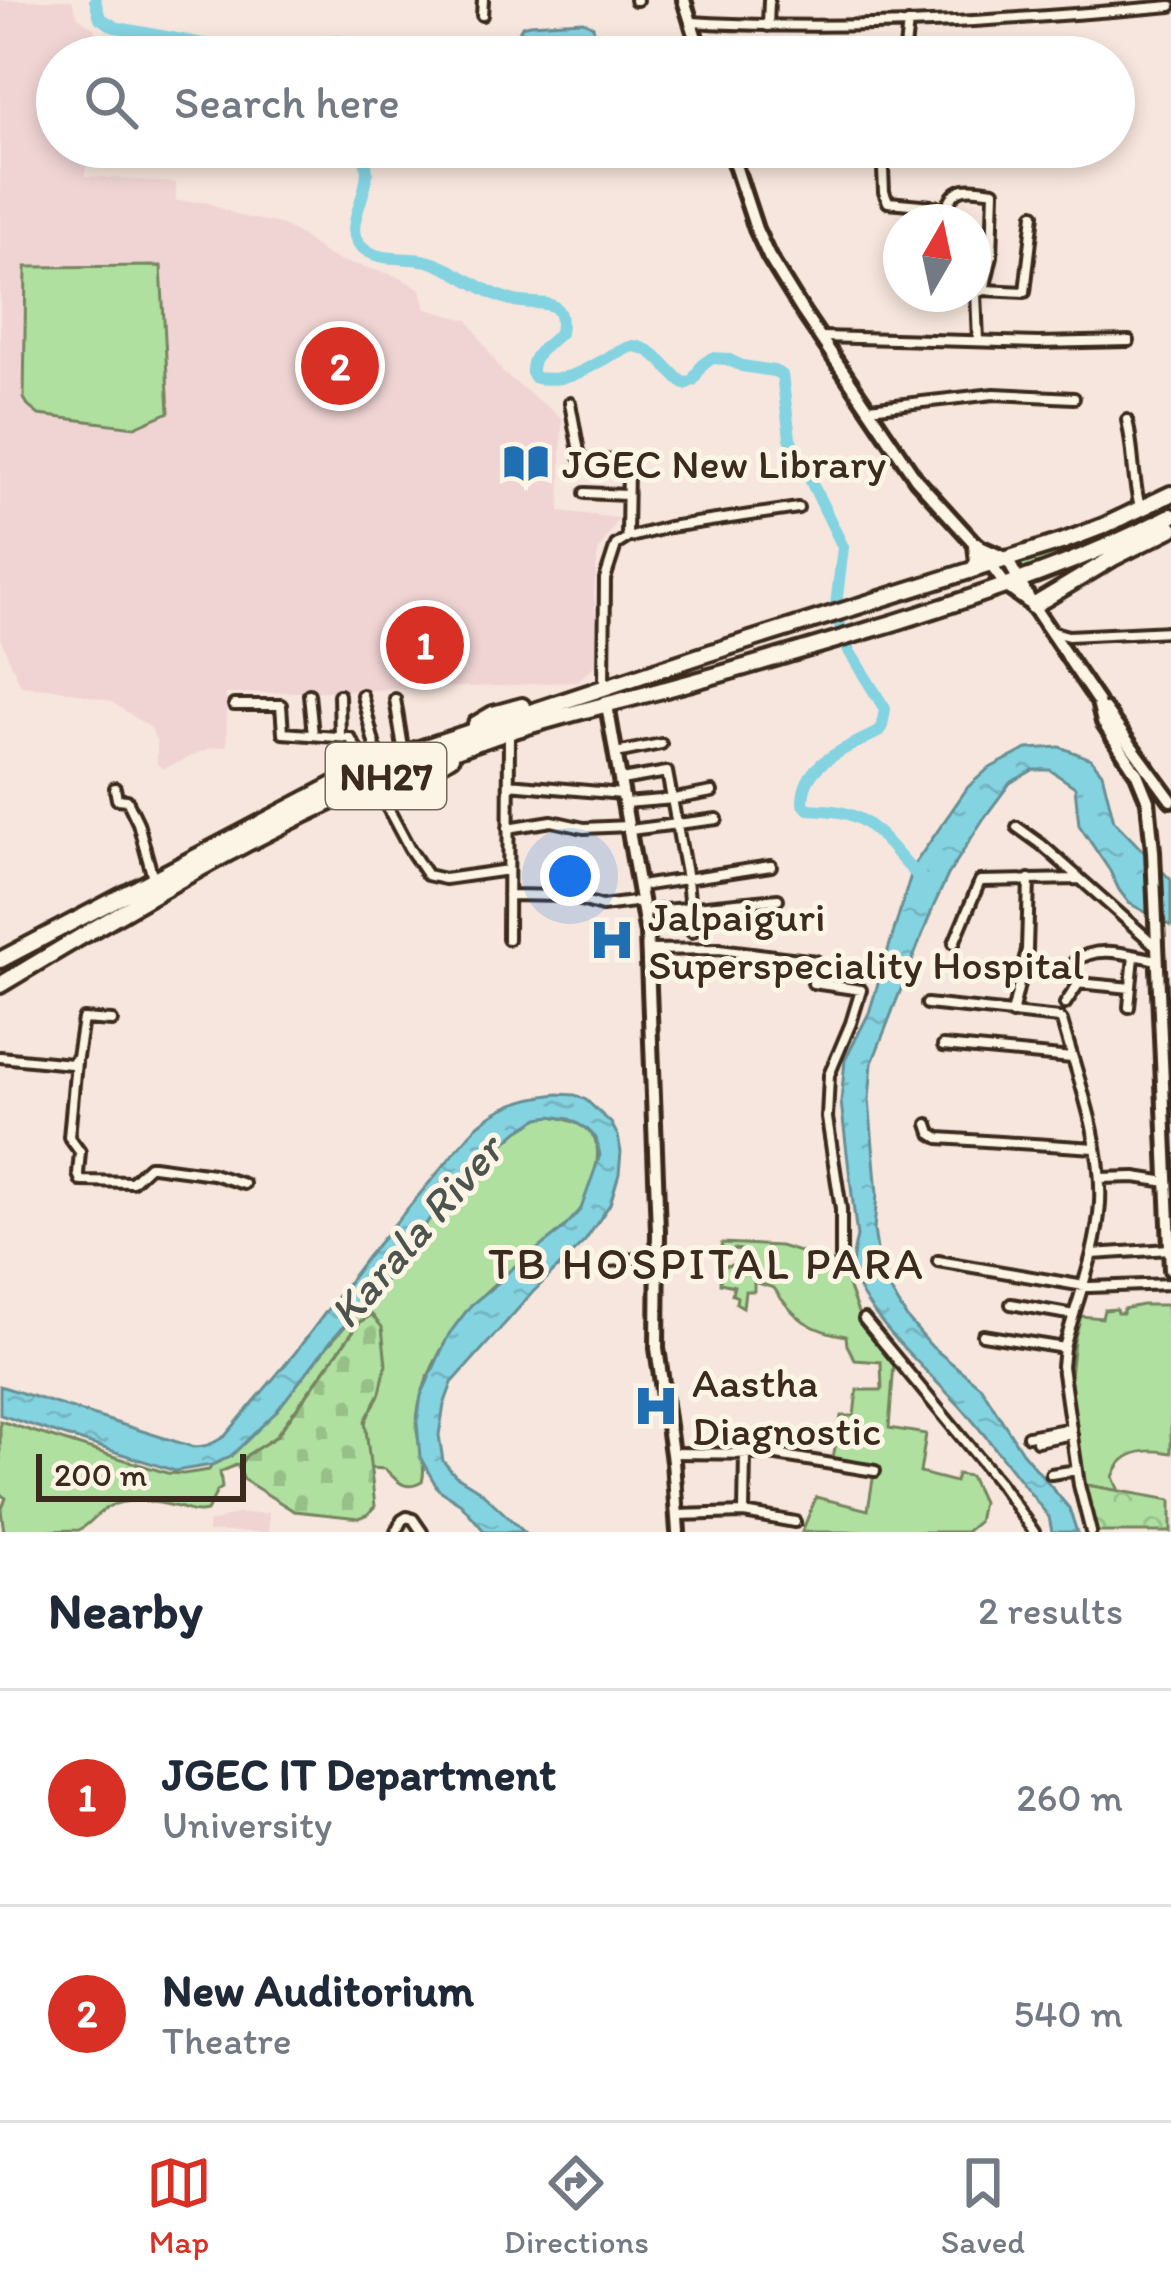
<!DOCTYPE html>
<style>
:root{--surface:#fff;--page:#f2f2f3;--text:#1f2937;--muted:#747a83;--line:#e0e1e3;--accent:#d93025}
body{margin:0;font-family:Itim,sans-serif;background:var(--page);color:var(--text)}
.compass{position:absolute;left:883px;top:204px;width:108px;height:108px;border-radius:50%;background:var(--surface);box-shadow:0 6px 18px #0003;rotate:9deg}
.scale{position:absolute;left:36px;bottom:30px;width:210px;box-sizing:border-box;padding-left:12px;border:6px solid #3b2a1e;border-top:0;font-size:33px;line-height:42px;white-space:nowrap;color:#3b2a1e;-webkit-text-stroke:9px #fcf5e5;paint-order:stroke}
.you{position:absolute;left:570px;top:876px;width:42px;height:42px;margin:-30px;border:9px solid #fff;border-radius:50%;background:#1a73e8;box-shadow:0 0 0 18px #1a73e833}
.badge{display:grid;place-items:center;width:78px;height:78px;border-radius:50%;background:var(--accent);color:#fff;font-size:39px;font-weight:700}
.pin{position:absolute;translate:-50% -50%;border:6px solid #fff;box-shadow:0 3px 12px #0006}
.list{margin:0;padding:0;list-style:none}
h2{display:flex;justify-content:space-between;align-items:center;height:156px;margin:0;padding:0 48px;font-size:51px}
h2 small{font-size:39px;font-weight:400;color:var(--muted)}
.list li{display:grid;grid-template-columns:78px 1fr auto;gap:36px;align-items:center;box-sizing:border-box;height:216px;padding:0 48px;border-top:3px solid var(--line)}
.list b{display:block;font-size:45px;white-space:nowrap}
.list p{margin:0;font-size:39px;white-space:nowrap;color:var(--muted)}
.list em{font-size:39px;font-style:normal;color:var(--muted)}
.icon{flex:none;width:66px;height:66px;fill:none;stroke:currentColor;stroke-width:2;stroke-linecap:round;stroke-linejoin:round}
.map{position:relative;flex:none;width:1171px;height:1532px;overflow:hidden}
.search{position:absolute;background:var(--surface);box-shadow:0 6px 18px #0003;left:36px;right:36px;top:36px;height:132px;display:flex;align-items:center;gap:30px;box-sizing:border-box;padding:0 42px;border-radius:66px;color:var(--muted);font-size:45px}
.sheet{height:588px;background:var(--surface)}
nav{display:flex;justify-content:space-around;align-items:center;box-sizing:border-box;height:168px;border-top:3px solid var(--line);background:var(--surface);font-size:33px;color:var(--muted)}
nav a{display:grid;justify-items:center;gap:6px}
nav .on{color:var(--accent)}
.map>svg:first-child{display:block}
.built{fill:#f0d4d4}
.grass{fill:#afe0a0;stroke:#75855f;stroke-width:3}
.forest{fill:url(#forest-crowns);stroke:#75855f;stroke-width:3}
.cemetery{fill:url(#cemetery-stones);stroke:#75855f;stroke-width:3}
.water{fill:url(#water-ripples);stroke:#678f93;stroke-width:3}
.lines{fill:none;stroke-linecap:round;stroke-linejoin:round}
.river{stroke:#84d3e1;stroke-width:12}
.street-casing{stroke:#3b2a1e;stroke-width:16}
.secondary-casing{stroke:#3b2a1e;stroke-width:20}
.highway-casing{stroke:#3b2a1e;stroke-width:22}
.street{stroke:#fcf5e5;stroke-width:8}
.secondary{stroke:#fcf5e5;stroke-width:10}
.highway{stroke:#fcf5e5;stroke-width:14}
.labels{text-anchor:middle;stroke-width:10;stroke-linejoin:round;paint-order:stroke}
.shield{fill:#fcf5e5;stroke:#75675a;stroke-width:3}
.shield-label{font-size:39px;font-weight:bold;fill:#3b2a1e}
.poi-label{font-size:42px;fill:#3b2a1e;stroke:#fcf5e5;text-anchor:start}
.water-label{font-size:45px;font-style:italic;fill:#4d544f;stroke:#fcf5e5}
.neighbourhood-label{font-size:45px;letter-spacing:3px;fill:#3b2a1e;stroke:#fcf5e5}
</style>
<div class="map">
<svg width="1171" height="1532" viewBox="0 0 1171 1532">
<defs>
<pattern id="forest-crowns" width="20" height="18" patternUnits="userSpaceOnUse" patternTransform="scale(3)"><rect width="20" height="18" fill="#afe0a0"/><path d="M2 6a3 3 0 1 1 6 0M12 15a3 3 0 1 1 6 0" fill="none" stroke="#97c089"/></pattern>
<pattern id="cemetery-stones" width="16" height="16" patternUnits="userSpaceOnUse" patternTransform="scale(3)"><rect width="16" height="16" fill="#afe0a0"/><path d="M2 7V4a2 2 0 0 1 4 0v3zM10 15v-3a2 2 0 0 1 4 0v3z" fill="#97c089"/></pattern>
<pattern id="water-ripples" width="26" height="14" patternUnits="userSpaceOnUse" patternTransform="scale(3)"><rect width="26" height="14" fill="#84d3e1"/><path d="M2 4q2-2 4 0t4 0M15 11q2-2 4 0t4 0" fill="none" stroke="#73b5c1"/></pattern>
</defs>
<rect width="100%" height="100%" fill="#f7e6dd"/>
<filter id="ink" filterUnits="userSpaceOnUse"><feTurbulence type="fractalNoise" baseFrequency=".00833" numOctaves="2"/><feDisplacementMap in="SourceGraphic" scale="24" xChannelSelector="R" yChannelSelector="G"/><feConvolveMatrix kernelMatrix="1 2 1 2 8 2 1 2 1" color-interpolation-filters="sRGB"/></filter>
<g filter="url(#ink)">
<path class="built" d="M0,0H72L78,17L95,29L88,57H57V147H85L86,176L176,183V201L206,202L240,216L280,224L301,235L324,253L338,260L394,275L421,289L426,309L468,320L503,373L562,418L560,511L619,518L598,552L594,591L598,663L577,681L501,686L226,694L227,746L210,748L163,769L157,764V742L151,728L110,701L59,689L21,686L0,638Z
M269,1513V1532H208V1523L235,1514Z"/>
<path class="grass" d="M161,266L169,412L135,427L39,415L29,407L24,398L26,267Z
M1171,498V511L1129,532L1024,572L1018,561Z
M551,1116C597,1124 607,1143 590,1187C587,1195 584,1205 579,1212C566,1229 546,1242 530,1255C502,1276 462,1310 446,1341C431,1368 416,1397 417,1428C418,1447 427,1465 422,1482C404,1492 398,1481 385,1469L370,1468L365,1422L375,1402L360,1322L275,1437L242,1459L239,1464L220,1472L222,1488L217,1491L207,1511C195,1514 190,1510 178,1507C157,1502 130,1497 110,1506C97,1512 91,1524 79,1530L4,1532L1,1510L6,1498L0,1494V1421L167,1473L183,1474L209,1470L212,1465L231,1456L396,1268L441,1202L464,1177L517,1131L539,1118Z
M722,1243L780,1246L840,1264L864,1329L894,1364L889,1428L926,1434L920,1473L955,1482L957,1474L970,1476L982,1502L978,1522L966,1532H802L816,1497L868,1510L874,1473L832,1463L841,1416H854L857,1390H882L881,1362L855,1360L847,1345L846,1336C811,1331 793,1318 774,1288L754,1282V1291H745L743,1307L736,1303L737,1297L732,1294L734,1286L720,1283L721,1266L736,1265L743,1257L742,1250L734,1249L727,1252L721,1246Z
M1142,1305H1167L1171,1350V1453C1146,1448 1122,1450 1113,1477L1119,1491L1081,1484L1069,1385L1074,1340L1081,1316L1102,1318L1104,1310L1116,1309L1117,1313H1123V1309Z"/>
<path class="forest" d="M1081,1484L1171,1500V1532H1093Z"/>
<path class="cemetery" d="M372,1315L382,1327L386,1365L380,1393L365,1421L375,1506L368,1514L359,1518L294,1511L244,1480L238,1467L247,1455L276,1437L360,1322Z"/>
<path class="water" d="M583,21L593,26L597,49L595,51L577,57H517V36L522,26L529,24Z
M1060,747L1091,759L1102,773L1114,821L1171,880V926L1129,903L1119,890L1110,871L1079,825L1075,787L1050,770H1033L1010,783L984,818L948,875L934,905L872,1063L869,1099L877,1194L874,1230L878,1256L891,1291L907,1318L932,1347L981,1387L1022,1452L1069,1508L1077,1532H1052L1049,1517C1019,1480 991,1441 960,1406C929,1373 874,1323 856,1283C850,1268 853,1252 857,1237L841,1102L845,1060L869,1013L914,865L968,787L988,769L1027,749Z
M558,1094L575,1095L586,1100L611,1123L618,1136L621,1152L619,1174L610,1204L585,1241L533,1292L452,1383L444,1405L439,1435L443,1461L455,1475L479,1490L524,1532H485L461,1504L438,1489L420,1457L417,1423L421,1396L449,1334L471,1305L498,1283L510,1270L562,1230L581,1209L600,1155L596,1138L587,1129L569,1119L551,1116L539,1118L518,1131L464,1178L441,1202L396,1268L334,1337L276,1412L231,1456L212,1465L175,1471L0,1415V1386L193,1447C207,1447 214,1443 225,1436L295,1353L367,1257L476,1127C501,1105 525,1098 558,1094Z"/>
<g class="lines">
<path class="river" d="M95,0L100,18L115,27L129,30L261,55L296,51L322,42L338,40L345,45L352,57
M357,147C388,179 333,226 364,249C381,262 407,256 427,261C457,269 481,292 511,300C535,308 567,292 560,333C547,346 531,353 532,373L536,378C581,384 595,358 633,346C659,349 665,371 685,384L693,380L702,365L712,358L727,359L742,366L774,371L782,375L790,438L843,547L836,605L838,619L849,651L885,709L882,726L878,732C847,749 803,761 803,803L808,809C821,810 835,810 848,814C880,824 897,859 922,879"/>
<g class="street-casing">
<path id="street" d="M635,0H637
M482,15L483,0
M692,22C851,32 1012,20 1171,6
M768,26L769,0
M904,57L908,23
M882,147L884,192L888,202L943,207L948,205C956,183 973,188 994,191L992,256L984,290
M821,337L1038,343L1129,341
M978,341L976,293L984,290L1025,292L1034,214
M570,403L580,457L586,460L623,461L628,465L627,538L616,545L605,579L604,686
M869,408L994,394L1074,398
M1127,420C1134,449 1132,478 1140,507
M585,493L626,495
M627,538L669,527L798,508
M1053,632L1068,636L1171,631
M309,694L313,735
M339,695L340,737
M362,695L375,747L384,761
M395,699L404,754
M234,705H281L283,733L350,738L368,767
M616,753L661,744
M621,780L667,772L687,879L692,932
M509,784L622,794
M376,786L409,848L427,875L445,879L508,870
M115,788L117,799L127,800L138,823L153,878
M625,803L674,799L712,792
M1017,827L1042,845L1156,946
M508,828L552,821L584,828L629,826
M630,830L717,819
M640,886L771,866
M508,895L567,896L602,906L642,901
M573,897L577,855
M644,912L778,899
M508,939L509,733
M954,943L980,881L1079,879
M648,950L719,949L816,961L813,983L861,990L851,1023L829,1075L827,1118L841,1209V1260
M1078,983L1131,988
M927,1004L1059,1018L1062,1021C1078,1079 1103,1142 1100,1203C1097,1253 1077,1300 1064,1348L1062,1366L1079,1485L1091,1532
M1065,1004L1077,986L1074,962C1098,943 1129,955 1158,960
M1129,1007L1134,956
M1012,1014L1027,950L1029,879
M943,1046L1072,1058
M0,1057L71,1064L77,1057L83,1019L112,1021
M76,1062L69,1137L80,1152L78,1174L81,1181L132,1182L149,1166H153L213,1174L244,1184
M928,1124L931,1133L939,1138L1095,1148
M1100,1178L1135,1177L1167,1182
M1092,1254L1170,1249
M606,1261L658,1258
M938,1261L1090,1287L1171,1284
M1011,1304L1074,1315
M864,1319L1000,1484L1034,1532
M983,1335L1064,1348
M1028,1436L1071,1428
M1037,1441L1072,1434
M672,1453L771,1454L875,1471
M1051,1474L1077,1470
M744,1513L745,1453
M677,1515L744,1513L795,1522
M396,1532L402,1520L407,1517L413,1519L422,1532"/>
</g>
<g class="secondary-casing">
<path id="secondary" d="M684,0L702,57
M729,147L756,229L769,257L803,312L916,479L976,545L1007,587L1033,606L1007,559L976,545
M1033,606L1098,702L1103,722L1137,774L1148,801L1153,851L1171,1270
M607,705L647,934L658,1231L657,1348L673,1461L678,1532
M1104,709L1171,800"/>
</g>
<g class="highway-casing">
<path id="highway" d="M973,570L978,562L976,545
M1033,606L1113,558L1171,529
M476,724L493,714L522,706
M384,785L427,772L451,757
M0,960L341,781L404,754L709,653L1064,541L1106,525L1171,494
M0,985C156,891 314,797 487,739C550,717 616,703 681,685C754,665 826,643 899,621C993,591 1083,561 1171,516"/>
</g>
<use href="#street" class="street"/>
<use href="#secondary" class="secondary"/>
<use href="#highway" class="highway"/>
</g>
</g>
<defs>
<g id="library-bare" transform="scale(3.6)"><path d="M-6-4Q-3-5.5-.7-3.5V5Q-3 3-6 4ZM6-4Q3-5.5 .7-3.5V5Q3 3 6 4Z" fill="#1f6fb2" stroke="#fcf5e5" stroke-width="2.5" paint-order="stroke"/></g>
<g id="hospital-bare" transform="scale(3.6)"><path d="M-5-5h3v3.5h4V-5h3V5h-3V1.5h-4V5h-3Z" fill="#1f6fb2" stroke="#fcf5e5" stroke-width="2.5" paint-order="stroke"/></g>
</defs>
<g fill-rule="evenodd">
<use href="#library-bare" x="526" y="463"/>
<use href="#hospital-bare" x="612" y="940"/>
<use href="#hospital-bare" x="656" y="1406"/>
</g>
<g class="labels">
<rect class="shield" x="326" y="743" width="120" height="66" rx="9"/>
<g class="shield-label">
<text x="386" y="790">NH27</text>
</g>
<g class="poi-label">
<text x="562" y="478">JGEC New Library</text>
<text x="648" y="931">Jalpaiguri<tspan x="648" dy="48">Superspeciality Hospital</tspan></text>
<text x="692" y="1397">Aastha<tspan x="692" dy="48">Diagnostic</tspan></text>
</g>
<g class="water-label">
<text transform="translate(415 1231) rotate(-49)" y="16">Karala River</text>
</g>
<g class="neighbourhood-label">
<text x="707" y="1279">TB HOSPITAL PARA</text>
</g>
</g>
</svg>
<svg class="compass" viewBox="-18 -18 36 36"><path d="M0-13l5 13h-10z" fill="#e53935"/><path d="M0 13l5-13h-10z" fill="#747a83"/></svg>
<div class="scale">200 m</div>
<div class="you"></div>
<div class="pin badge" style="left:425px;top:645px">1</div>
<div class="pin badge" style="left:340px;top:366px">2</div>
<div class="search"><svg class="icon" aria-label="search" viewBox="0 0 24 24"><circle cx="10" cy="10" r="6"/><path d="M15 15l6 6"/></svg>Search here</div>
</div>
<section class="sheet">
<h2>Nearby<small>2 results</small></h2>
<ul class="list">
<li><span class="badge">1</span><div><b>JGEC IT Department</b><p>University</p></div><em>260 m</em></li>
<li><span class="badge">2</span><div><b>New Auditorium</b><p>Theatre</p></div><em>540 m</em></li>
</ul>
</section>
<nav>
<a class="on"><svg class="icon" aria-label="map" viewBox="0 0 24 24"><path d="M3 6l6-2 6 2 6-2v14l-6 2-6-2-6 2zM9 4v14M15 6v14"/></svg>Map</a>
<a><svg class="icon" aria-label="directions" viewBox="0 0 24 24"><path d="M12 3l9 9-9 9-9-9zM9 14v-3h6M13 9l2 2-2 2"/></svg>Directions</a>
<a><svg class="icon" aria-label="saved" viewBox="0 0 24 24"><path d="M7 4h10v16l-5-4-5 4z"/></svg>Saved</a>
</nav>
